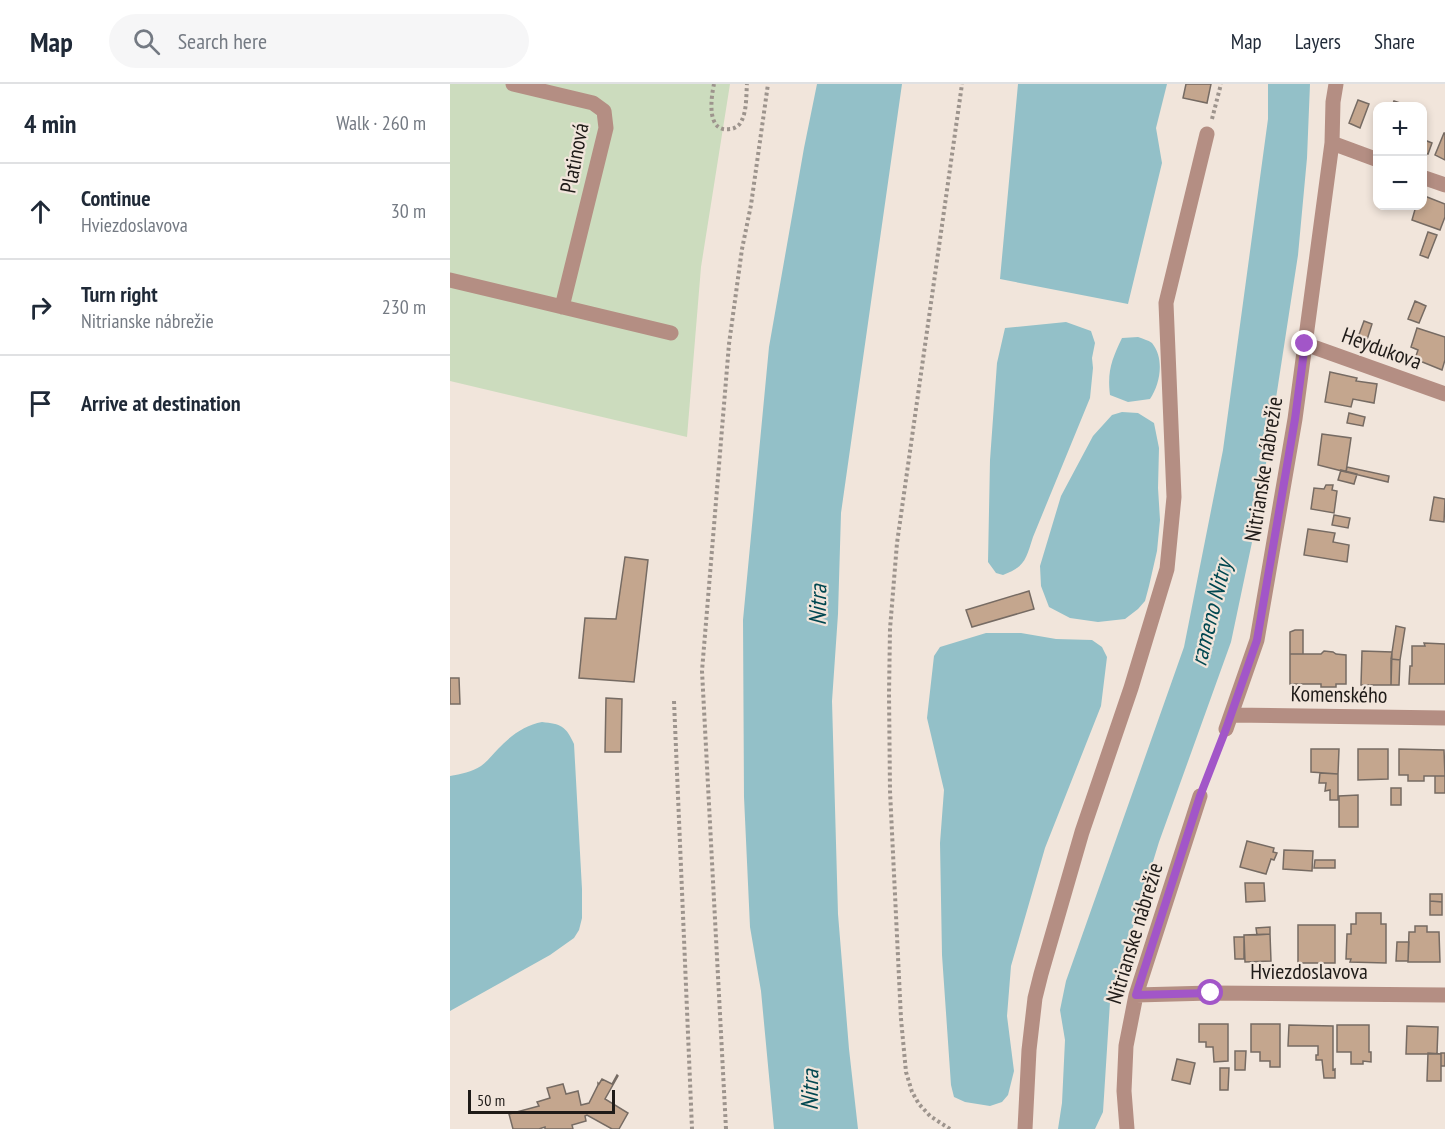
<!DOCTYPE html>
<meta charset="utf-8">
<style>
:root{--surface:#fff;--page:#f6f6f7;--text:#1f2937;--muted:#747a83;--line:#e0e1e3}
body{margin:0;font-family:"PT Sans Narrow",sans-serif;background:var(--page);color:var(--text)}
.controls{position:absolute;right:18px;top:18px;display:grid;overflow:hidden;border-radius:12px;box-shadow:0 3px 9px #0003}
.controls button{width:54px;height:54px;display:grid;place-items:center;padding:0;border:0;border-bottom:2px solid var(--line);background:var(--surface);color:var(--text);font:30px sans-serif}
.scale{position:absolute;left:18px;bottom:15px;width:147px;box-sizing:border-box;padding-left:6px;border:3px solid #1f1b18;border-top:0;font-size:16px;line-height:21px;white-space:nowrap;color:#1f1b18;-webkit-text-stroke:4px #f1e5db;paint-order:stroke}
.stop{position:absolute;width:18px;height:18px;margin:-14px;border:4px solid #a256c8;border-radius:50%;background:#fff}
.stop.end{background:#a256c8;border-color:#fff;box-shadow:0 2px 6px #0008}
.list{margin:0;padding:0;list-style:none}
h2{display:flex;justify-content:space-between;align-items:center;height:78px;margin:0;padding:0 24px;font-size:26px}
h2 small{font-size:20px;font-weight:400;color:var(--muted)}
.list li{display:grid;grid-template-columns:39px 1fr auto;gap:18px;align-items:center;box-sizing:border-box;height:96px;padding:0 24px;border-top:2px solid var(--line)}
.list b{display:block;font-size:22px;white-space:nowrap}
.list p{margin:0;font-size:20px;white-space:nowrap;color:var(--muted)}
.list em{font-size:20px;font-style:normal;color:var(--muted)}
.icon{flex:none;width:33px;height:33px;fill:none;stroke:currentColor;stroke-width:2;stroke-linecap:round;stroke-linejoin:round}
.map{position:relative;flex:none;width:995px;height:1045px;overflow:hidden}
header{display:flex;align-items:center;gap:36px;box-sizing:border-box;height:84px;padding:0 30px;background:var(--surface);border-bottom:2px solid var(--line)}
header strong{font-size:28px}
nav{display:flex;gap:33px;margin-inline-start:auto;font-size:21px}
.search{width:420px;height:54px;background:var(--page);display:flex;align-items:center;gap:15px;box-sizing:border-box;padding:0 21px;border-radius:33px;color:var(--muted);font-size:22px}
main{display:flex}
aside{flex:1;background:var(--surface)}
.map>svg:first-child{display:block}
.green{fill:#ccdcbe}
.water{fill:#93c0c8}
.building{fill:#c4a68e;stroke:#766b63;stroke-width:1.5}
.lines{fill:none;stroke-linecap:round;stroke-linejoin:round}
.path{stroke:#9d948d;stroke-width:4;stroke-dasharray:3 3;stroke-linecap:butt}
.minor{stroke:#b48e83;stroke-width:15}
.route{stroke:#a256c8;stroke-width:8}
.labels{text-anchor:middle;stroke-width:4.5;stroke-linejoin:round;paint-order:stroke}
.street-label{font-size:22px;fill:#1f1b18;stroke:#f1e5db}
.water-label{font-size:24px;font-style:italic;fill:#004750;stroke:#f1e5db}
</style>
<header>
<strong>Map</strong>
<div class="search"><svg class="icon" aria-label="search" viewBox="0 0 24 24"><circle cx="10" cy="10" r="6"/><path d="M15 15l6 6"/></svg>Search here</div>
<nav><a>Map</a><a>Layers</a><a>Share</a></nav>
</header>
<main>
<aside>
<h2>4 min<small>Walk · 260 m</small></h2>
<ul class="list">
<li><svg class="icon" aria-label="ahead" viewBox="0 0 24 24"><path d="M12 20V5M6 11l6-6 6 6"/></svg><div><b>Continue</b><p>Hviezdoslavova</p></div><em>30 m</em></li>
<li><svg class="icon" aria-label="right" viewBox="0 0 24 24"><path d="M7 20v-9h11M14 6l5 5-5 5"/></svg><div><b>Turn right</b><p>Nitrianske nábrežie</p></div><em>230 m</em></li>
<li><svg class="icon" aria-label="arrive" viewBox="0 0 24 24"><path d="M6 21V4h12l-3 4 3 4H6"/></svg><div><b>Arrive at destination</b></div></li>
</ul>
</aside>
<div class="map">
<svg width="995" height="1045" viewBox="0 0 995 1045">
<rect width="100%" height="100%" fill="#f1e5db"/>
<path class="green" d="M0,0H280L251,183L237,353L0,297Z"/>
<path class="water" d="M367,0H452L391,429L388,530L382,617L388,830L399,965L408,1045H324L311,907L300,843L294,713L293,536L319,263L354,64Z
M568,0H717L706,44L712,79L678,220L550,195Z
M818,0H860L857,74L848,171L809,425L781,558L709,758L660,918L653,1028L645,1045H608L612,1019L615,956L610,926L616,897L734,563L773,366L818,35Z
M616,238L641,247L645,259L642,274L643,284L640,314L583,453C576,475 575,483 553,491L546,489L538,478L540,376L547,279L555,244Z
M688,253C693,255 698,256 702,259C715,275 710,300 700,315L678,318L660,311C657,287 662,275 672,254Z
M672,328L688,329L704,339L709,364L708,404L710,436L707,467L699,502L695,517L688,525L675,535L648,538L620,534L599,523L591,502L590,482L611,412L643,352L662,331Z
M536,549H571L606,555L642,556L652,563L657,573L651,622L595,764L561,882L557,932L564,987L558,1011L552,1018L540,1022L515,1018L504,1013L501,1001L492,871L490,759L494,706L477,634L484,572L490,563Z
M92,638C111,640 116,642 124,660L132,805V834L129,846L124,854L100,871L0,927V692C11,690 22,688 31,682C38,677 43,670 48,665C60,652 75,641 92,638Z"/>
<path class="building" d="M736,0H761L757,19L733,14Z
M908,16L919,20L910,44L899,39Z
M944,17L959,22H942Z
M994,49H995V76L985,71Z
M972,55L982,59L978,70L972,68Z
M972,111L995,120V133L990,146L962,136L966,122H972Z
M978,148L987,151L978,174L970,171Z
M965,217L976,222L969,239L958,235Z
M914,237L922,240L916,259L907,256Z
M967,244L995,253V276L992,286L965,275L968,266L961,263Z
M880,288L907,294L906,297L927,300L924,319L903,315L901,323L875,318Z
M899,329L915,333L913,342L897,339Z
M872,350L901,354L896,388L868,381Z
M897,383L939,392L938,398L896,388Z
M891,386L907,390L904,400L888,396Z
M876,401H883L882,406L887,407L884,429L861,425L864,404L874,405Z
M984,413L995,415L994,438L980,436Z
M884,431L900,434L898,444L882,441Z
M858,445L885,449L883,458L899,461L897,478L854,471Z
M175,473L198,476L184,598L129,594L135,534L166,535Z
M579,507L584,525L522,543L516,526Z
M946,542L955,544L950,576L941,575Z
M845,546H853V570H840V548Z
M974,559L995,560V600H959L960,582H962V562H975Z
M874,567L883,568L886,570L896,571V600H886V603H871V600H840V570H871Z
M912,567L942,568L941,601H911Z
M941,575L950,576L949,601H941Z
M0,594H9L10,620H0Z
M156,614L172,615L171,668H155Z
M861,665H889L888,690L861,688Z
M908,665H938V695L908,696Z
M949,665L994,666L995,692H974V697H958V691H949Z
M870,689L888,690V716H880V706L875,707L876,699H869Z
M985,692H995V709H985Z
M941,704H951V721H941Z
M908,711V743H889V712Z
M797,757L824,764L823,768L827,769L824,776L821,775L816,790L790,783Z
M834,766L863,767L862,787L833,785Z
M865,776H885V784H864Z
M795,799H814L815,817L796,818Z
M980,810H992V818L980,817Z
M980,817L992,818V831H980Z
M906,829H931V840H936V879L900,878L901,875H896L897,850H901V840H906Z
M848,841H885V879H848Z
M965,842H977V848H989L990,878H958L959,848H965Z
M820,843V850L807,851L806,844Z
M820,850L821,877L795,878L794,851Z
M784,853H794V875H785Z
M947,858H959L958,877H946Z
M749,940H778V977L764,978L763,963H756V958H749Z
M801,940H830V983H820V977H810V968H801Z
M839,941L883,942V986L885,985V994H874L872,976H866V971H868V962H838Z
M887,941H919V968H921V978L913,977V980H901V968H887Z
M957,942L988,943L987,970H956Z
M785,967H796L795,986H785Z
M978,969L991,970V997H977Z
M991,969H995V982H991Z
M727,975L745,979L740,1000L722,996Z
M770,984H779L778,1006H770Z
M167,991L168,992L155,1015L178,1029L169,1045H162L137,1031L135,1032L136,1037L122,1041L123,1045H95V1043L89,1045H63L59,1030L89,1022L87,1018L100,1014L97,1004L113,1000L116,1010L128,1007L131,1021L139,1019L148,1001V999L149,1000L152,995L162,1000Z"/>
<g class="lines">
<path class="path" d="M264,0C261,14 256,49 280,45C284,45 289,42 291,38C297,27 296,12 297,0
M762,35L771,0
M224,617L242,1045
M756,698L770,660
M276,1045L252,587L279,260L292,165L301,121L318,0
M500,1045L480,1032L469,1020L462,1008L456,988L451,935L440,707L439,610L440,545L447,459L512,0"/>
<path class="minor" d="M63,0L143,19L154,27L156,44L112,223
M882,59L928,76
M972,93L995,101
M0,196L221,249
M855,260L995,310
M781,631L995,634
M776,645L807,556L845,335L882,59L883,18L886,0
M686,911L761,909L995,911
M575,1045L579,966L585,914L591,890L632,748L681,604L717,485L724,413L716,219L757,50
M677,1045L674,1007L676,962L686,911L750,712"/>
</g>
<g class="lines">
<path class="route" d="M761,909L686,911L750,712L776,645L807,556L845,335L855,260"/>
</g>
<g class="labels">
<g class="street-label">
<text transform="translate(124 74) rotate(-79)" y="8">Platinová</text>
<text transform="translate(932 264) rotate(20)" y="8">Heydukova</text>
<text transform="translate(813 385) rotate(-81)" y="8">Nitrianske nábrežie</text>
<text transform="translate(889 610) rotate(1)" y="8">Komenského</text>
<text transform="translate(684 849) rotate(-73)" y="8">Nitrianske nábrežie</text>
<text x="859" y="895">Hviezdoslavova</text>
</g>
<g class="water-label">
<text transform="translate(368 521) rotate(-89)" y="8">Nitra</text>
<text transform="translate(761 529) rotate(-76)" y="8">rameno Nitry</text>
<text transform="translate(360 1006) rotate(-89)" y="8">Nitra</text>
</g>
</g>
</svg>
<div class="controls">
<button>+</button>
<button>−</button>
</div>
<div class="scale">50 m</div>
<div class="stop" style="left:761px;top:909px"></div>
<div class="stop end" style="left:855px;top:260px"></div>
</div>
</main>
